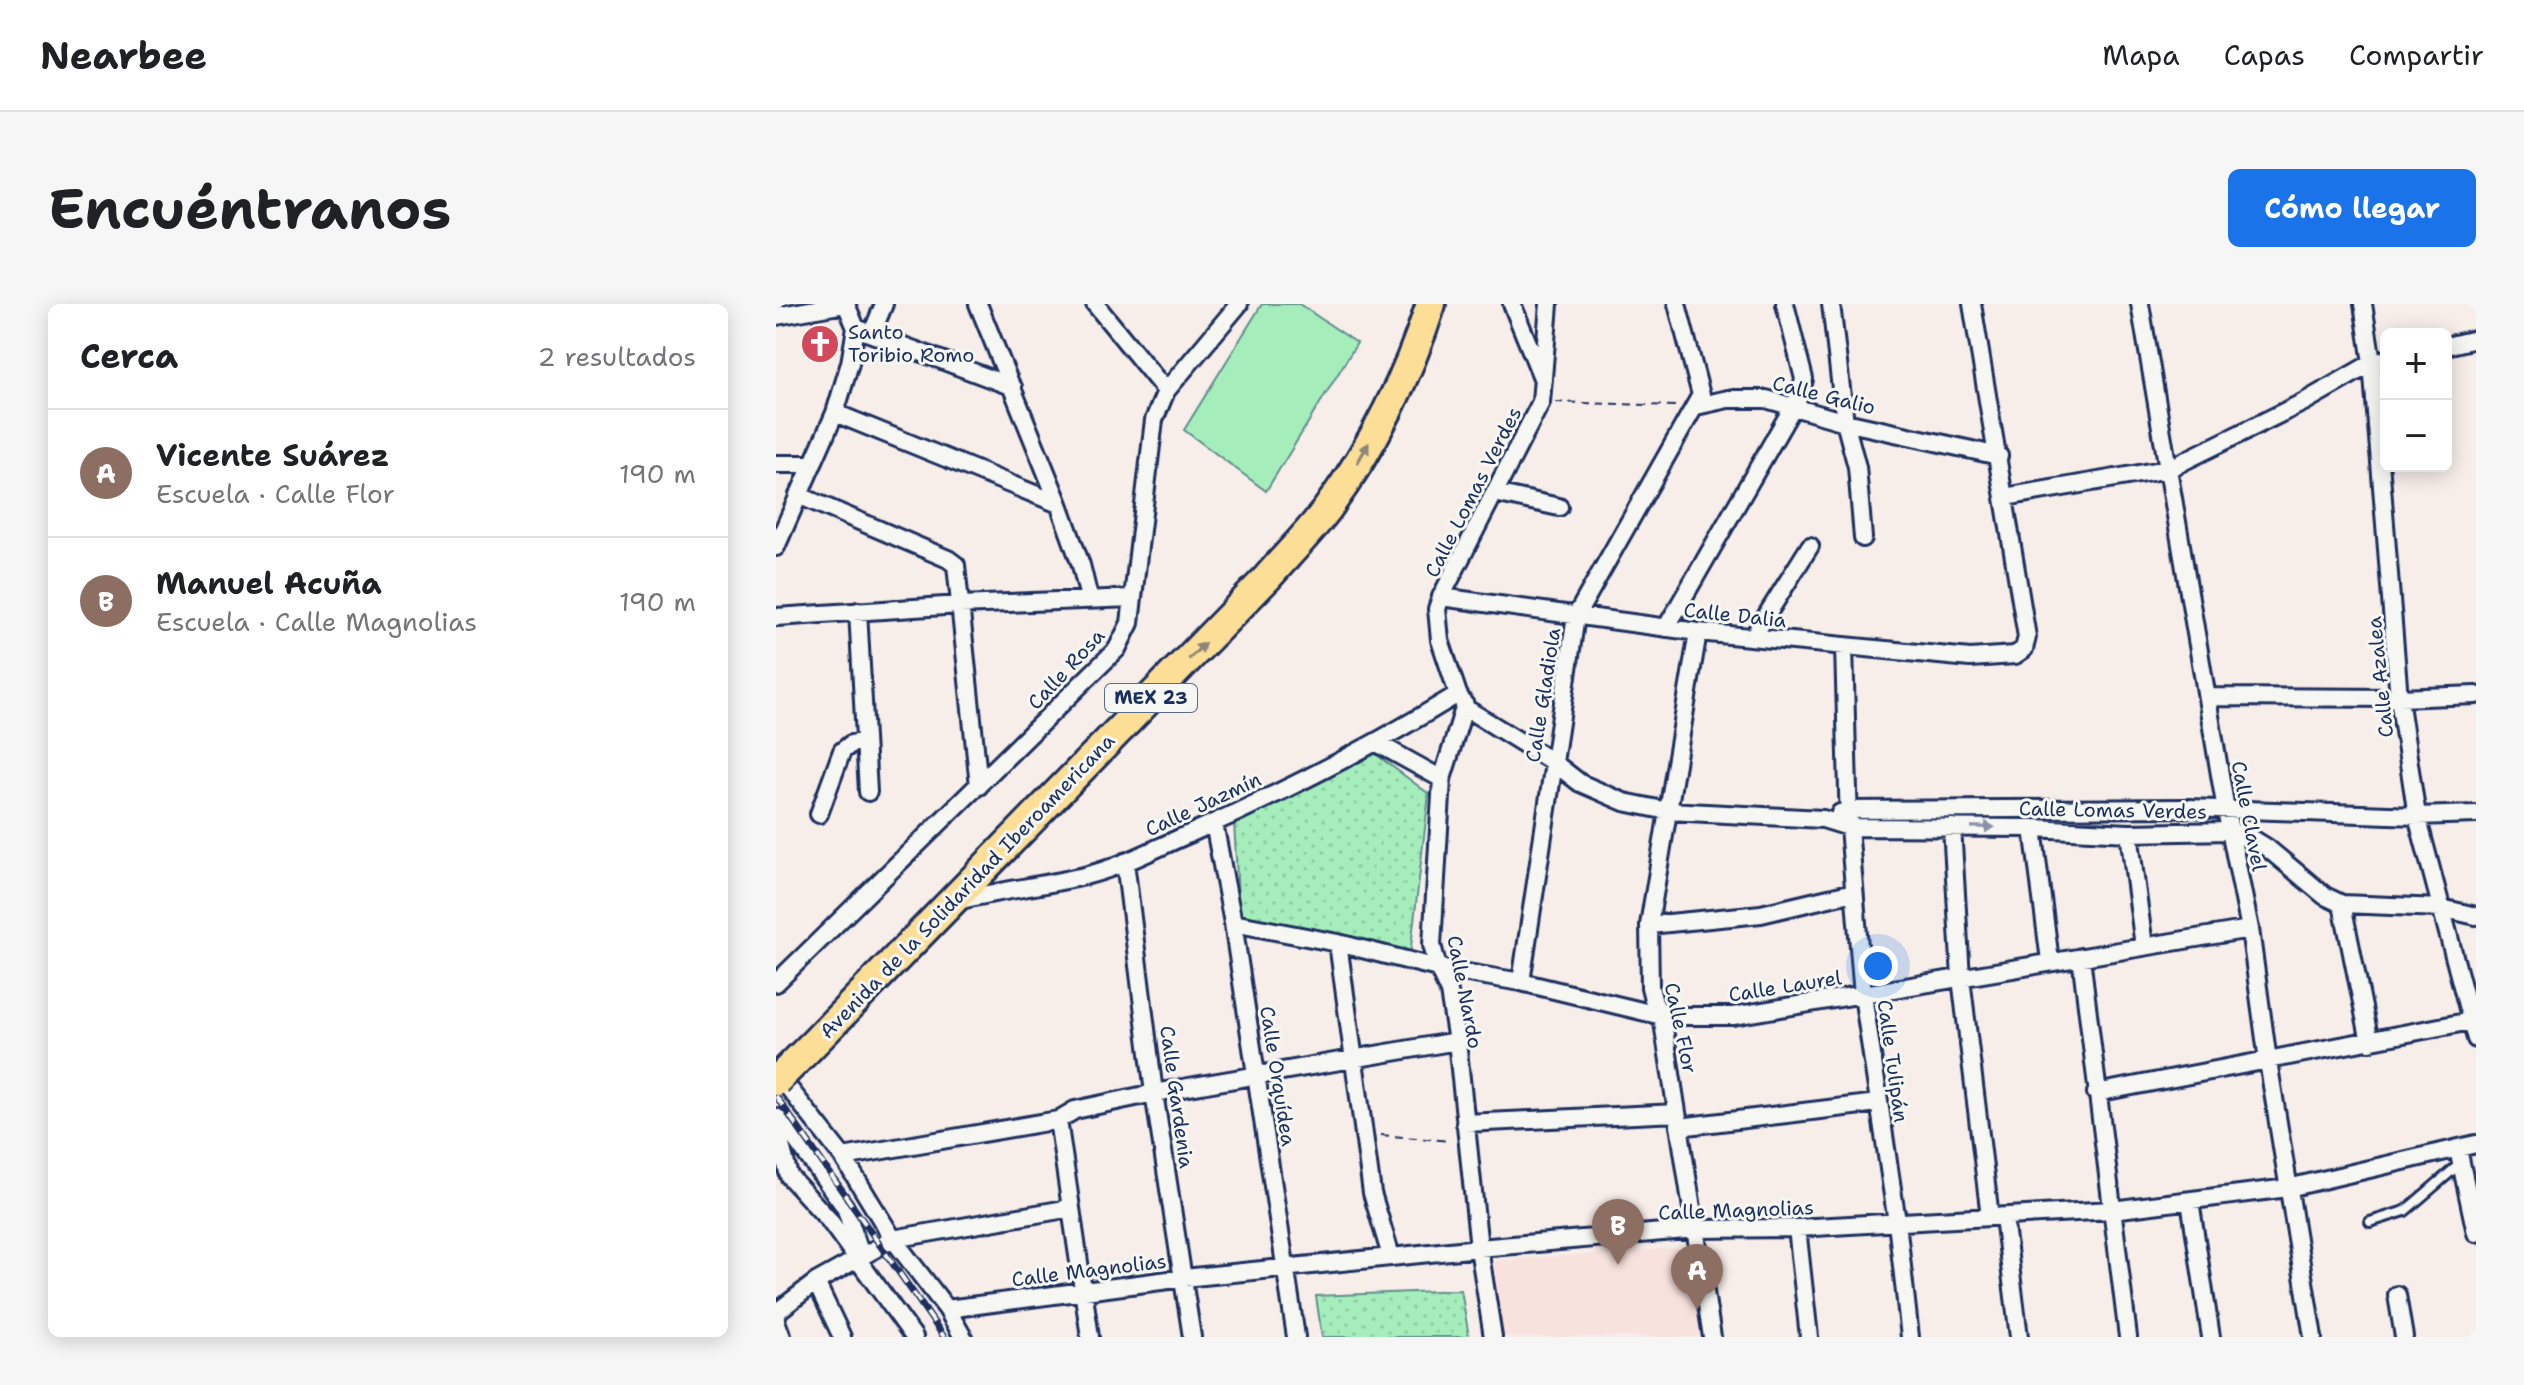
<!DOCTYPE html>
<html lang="es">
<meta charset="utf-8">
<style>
:root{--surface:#fff;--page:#f6f6f6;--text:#202124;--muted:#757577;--line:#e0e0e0;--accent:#1a73e8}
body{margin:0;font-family:"Shantell Sans",sans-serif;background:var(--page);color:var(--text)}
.controls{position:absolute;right:24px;top:24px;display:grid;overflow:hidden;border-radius:12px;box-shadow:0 4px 20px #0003}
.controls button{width:72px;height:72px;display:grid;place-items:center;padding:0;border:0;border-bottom:2px solid var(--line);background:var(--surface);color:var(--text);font:40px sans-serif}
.you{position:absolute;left:1102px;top:662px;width:28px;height:28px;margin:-20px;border:6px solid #fff;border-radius:50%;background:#1a73e8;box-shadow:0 0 0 12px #1a73e833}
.badge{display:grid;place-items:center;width:52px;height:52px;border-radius:50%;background:var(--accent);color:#fff;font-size:26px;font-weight:700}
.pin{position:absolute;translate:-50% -66px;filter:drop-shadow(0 2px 4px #0008)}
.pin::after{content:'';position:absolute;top:42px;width:28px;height:24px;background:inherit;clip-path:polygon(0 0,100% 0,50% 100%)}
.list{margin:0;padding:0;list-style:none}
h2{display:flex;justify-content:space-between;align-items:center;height:104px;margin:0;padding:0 32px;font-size:34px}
h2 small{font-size:26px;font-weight:400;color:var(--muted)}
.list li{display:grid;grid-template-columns:52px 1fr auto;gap:24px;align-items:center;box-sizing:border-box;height:128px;padding:0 32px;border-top:2px solid var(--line)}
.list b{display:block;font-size:30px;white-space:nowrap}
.list p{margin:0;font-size:26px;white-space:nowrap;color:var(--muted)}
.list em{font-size:26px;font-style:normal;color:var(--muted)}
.map{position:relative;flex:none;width:1700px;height:1033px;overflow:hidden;border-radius:12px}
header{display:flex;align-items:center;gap:48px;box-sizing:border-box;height:112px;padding:0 40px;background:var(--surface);border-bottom:2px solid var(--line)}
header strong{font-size:38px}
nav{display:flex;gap:44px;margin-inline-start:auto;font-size:28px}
.intro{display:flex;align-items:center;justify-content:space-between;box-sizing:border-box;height:192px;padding:0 48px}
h1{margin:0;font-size:56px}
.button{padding:20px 36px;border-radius:12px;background:var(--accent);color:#fff;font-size:28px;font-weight:700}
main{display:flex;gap:48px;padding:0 48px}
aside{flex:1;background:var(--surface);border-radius:12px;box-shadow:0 4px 20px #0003}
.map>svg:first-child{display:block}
.built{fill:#f8e2de}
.grass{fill:url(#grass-dots);stroke:#608e8d;stroke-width:2}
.park{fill:#a5eebc;stroke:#608e8d;stroke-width:2}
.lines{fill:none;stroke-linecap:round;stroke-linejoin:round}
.lane-casing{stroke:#1b2f5e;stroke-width:14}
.street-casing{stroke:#1b2f5e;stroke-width:22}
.highway-casing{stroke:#1b2f5e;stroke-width:34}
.path{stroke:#1b2f5e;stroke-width:2;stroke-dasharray:8 6;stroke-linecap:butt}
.lane{stroke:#f6f6f2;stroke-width:8}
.street{stroke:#f6f6f2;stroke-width:16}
.highway{stroke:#fdde96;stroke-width:28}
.rail-casing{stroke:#1b2f5e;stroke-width:7}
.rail{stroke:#f6f6f2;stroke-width:4;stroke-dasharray:12;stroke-linecap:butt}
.highway-bridge-casing{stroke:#1b2f5e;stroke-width:34;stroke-linecap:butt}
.highway-bridge{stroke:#fdde96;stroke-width:28}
.oneway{fill:#8c867a}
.oneway2{fill:#8892a8}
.labels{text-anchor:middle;stroke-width:6;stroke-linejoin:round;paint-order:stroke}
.shield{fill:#f6f6f2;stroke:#5d6b8a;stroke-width:2}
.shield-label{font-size:18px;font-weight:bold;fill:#1b2f5e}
.poi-label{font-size:20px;fill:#1b2f5e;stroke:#f6f6f2;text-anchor:start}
.street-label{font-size:20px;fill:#1b2f5e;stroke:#f6f6f2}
</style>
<header>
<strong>Nearbee</strong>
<nav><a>Mapa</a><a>Capas</a><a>Compartir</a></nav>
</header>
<div class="intro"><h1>Encuéntranos</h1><a class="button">Cómo llegar</a></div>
<main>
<aside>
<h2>Cerca<small>2 resultados</small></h2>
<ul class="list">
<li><span class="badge" style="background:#8d6e63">A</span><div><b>Vicente Suárez</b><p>Escuela · Calle Flor</p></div><em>190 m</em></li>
<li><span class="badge" style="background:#8d6e63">B</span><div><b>Manuel Acuña</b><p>Escuela · Calle Magnolias</p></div><em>190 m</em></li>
</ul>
</aside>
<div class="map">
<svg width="1700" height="1033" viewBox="0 0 1700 1033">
<defs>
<pattern id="grass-dots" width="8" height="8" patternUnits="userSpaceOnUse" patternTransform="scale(2)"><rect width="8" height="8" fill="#a5eebc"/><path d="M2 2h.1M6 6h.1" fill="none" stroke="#8dcca4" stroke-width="1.8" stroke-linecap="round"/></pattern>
</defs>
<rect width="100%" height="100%" fill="#f7ede9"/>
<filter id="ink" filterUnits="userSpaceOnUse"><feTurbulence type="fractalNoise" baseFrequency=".0125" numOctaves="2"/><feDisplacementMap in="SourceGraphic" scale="16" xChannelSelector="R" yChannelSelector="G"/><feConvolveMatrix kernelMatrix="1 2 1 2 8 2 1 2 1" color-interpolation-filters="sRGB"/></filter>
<g filter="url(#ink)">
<path class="built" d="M914,943L930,1033H728L717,957Z"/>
<path class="grass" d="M598,449L653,490L634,651L463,612L458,517Z
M685,986L693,1033H546L540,992Z"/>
<path class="park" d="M486,0H523L581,39L490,187L408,126Z"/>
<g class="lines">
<g class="lane-casing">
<path id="lane" d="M1594,918L1629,907L1685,859"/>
</g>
<g class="street-casing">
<path id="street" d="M202,0L283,200L305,261L313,294
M319,0L390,87
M736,0L767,76
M773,0L765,98L665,293L661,305L664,336L682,390L691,405L777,458L804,479L848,498L892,507L1047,515L1073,523L1257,524L1353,529L1454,527L1477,535L1490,543L1549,592L1566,600L1665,604L1700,612
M1055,0L1069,118L1081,163L1087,234
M1364,0L1450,506L1474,625L1492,757L1537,1033
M1587,0L1596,59L1623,394L1641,512L1700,735
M0,12L69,0
M80,24L237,83
M96,29L108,0
M1670,42L1700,35
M920,102L952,95H990L1069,118L1223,152
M59,109L283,200
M0,160H37
M719,189L783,203
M22,191L172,255L180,261L203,482
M1229,193L1392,165L1528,98L1596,59L1610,55
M0,243L59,109L74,59L80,24L70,0
M665,293L922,328L1194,354L1239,351L1248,345L1251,333L1196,0
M82,307L92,488
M0,313L184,301L356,294
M890,324L1025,89L1028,75L1009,0
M922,328L873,621L874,683L878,699L886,712L936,1033
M977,333L1034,242
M1068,342L1073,523L1087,691L1121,918L1134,1033
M1431,393L1623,394L1700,391
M689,401L666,475L656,641L662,664L673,688L681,737L703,944L717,1033
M601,439L666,475
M1064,509L1072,506L1412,504L1641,512L1700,510
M43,510L66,447L75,440L89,437
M438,519L457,619L520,1033
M1176,523L1185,674L1214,913
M1257,524L1274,657
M1353,529L1368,642
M349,558L378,789L416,1033
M181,597C224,586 269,582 312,571C347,562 380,544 413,530C506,489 596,443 682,390
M1566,600L1594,738
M457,619L562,639L662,664L745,678L886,712H957L1474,625
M873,621L985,610L1078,588
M562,639L596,889L615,952
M1305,653L1352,1033
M745,678L800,312L925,91L901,0
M0,679L341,345L354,319L378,116L390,87L463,0
M1,769L67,853L117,935L171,1005L187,1033
M1320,789L1700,716
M0,813L7,818L69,903L86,954
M282,816L314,1033
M689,819L901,809
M0,822L13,872L53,916L138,1033
M903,823L1102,799
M1682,845L1700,929
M67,853L282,816L299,806L378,789L681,737
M1414,897L1435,1033
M1228,913L1243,1033
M1021,924L1033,1033
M40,978L66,1033
M1621,991L1628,1033
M171,1005L408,974L703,944L921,925L1021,924L1336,906L1512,884L1700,840
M6,1033L0,1017L2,1007L40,978L117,935L295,904"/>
</g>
<g class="highway-casing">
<path id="highway" d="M34,743L491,274C511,251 534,228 552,204C597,142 632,72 655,0"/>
</g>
<path class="path" d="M779,98L900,102
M605,831L674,837"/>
<use href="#lane" class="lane"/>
<use href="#street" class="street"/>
<use href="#highway" class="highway"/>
<g class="rail-casing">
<path id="rail" d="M0,792L168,1033"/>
</g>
<use href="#rail" class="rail"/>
<g class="highway-bridge-casing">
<path id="highway-bridge" d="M0,777L34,743"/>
</g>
<use href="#highway-bridge" class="highway-bridge"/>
</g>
<defs><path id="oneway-solid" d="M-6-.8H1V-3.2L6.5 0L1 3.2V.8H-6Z" transform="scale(2)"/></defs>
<g class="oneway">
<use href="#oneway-solid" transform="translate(587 149) rotate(-60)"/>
<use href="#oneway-solid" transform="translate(421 347) rotate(-45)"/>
</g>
<use class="oneway2" href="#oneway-solid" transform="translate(1207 523) rotate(1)"/>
</g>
<defs>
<g id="church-disc" transform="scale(2)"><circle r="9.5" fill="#d1495b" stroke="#f6f6f2"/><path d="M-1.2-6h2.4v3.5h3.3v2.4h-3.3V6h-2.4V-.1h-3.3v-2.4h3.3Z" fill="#fff"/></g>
</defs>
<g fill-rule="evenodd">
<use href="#church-disc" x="44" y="40"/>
</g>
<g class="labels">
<rect class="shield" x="329" y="380" width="92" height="28" rx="6"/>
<g class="shield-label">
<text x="375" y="400">MEX 23</text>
</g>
<g class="poi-label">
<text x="72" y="35">Santo<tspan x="72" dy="23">Toribio Romo</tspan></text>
</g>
<g class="street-label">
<text transform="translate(1048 91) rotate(14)" y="7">Calle Galio</text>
<text transform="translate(697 188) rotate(-63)" y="7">Calle Lomas Verdes</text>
<text transform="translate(959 311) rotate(6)" y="7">Calle Dalia</text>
<text transform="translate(290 365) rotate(-47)" y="7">Calle Rosa</text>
<text transform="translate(1604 373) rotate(-96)" y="7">Calle Azalea</text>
<text transform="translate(767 391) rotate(-81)" y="7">Calle Gladiola</text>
<text transform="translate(427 500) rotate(-25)" y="7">Calle Jazmín</text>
<text transform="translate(1337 506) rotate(1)" y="7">Calle Lomas Verdes</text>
<text transform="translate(1473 512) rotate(79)" y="7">Calle Clavel</text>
<text transform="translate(191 582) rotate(-46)" y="7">Avenida de la Solidaridad Iberoamericana</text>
<text transform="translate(1009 682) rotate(-9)" y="7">Calle Laurel</text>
<text transform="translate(689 688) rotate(79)" y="7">Calle Nardo</text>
<text transform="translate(905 724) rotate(78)" y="7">Calle Flor</text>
<text transform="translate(1117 757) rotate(82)" y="7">Calle Tulipán</text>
<text transform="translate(502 772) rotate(81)" y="7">Calle Orquídea</text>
<text transform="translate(401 793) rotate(82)" y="7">Calle Gardenia</text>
<text transform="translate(960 906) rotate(-2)" y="7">Calle Magnolias</text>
<text transform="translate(313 966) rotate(-7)" y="7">Calle Magnolias</text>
</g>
</g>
</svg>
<div class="controls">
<button>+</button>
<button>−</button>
</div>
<div class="you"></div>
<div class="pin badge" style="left:921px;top:1006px;background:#8d6e63">A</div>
<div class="pin badge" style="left:842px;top:961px;background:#8d6e63">B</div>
</div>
</main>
